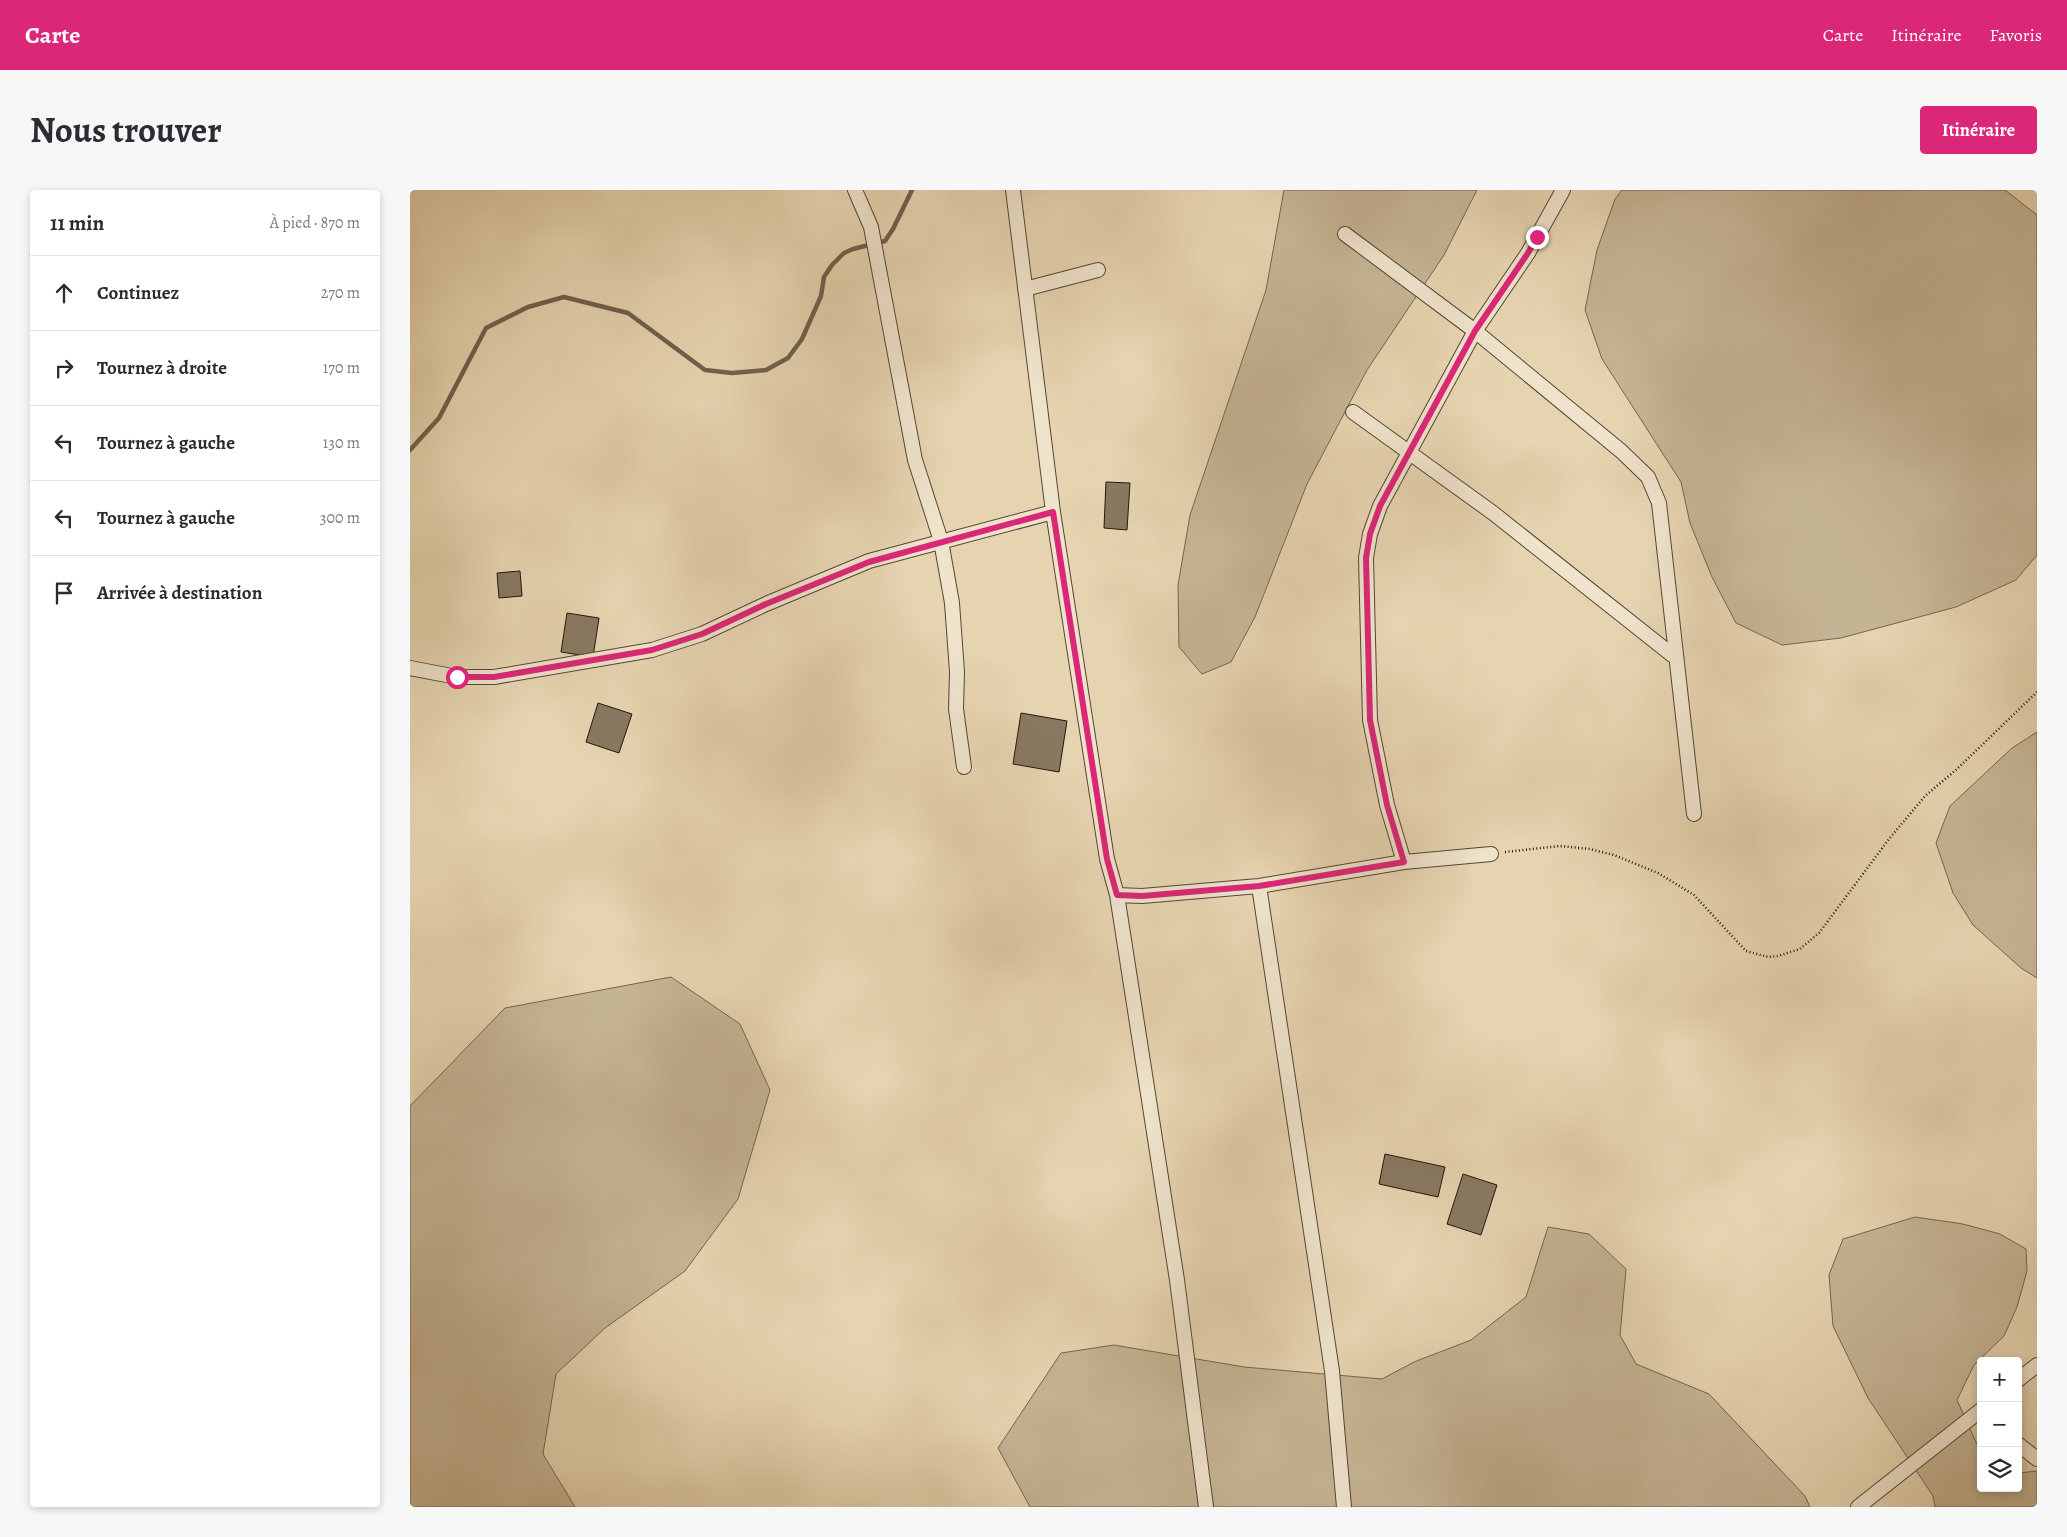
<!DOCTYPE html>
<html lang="fr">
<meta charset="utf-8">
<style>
:root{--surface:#fff;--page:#f7f7f7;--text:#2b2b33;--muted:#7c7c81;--line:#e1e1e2;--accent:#db2777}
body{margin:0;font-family:Alegreya,serif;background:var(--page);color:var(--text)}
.controls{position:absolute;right:15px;bottom:15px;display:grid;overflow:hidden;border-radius:5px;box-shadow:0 2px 8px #0003}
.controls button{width:45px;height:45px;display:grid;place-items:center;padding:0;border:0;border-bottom:1px solid var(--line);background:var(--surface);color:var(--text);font:25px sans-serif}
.stop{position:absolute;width:15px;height:15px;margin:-11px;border:4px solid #db2777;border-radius:50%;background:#fff}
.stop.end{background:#db2777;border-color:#fff;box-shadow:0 1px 5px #0008}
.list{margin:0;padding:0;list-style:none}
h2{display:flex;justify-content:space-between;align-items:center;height:65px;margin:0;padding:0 20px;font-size:21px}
h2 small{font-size:16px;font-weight:400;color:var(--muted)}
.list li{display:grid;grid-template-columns:32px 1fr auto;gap:15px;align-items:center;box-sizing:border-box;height:75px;padding:0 20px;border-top:1px solid var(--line)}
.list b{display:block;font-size:19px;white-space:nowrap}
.list em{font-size:16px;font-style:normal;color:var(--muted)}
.icon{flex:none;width:28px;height:28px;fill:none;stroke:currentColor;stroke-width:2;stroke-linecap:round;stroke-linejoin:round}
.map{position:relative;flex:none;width:1627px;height:1317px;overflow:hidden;border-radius:5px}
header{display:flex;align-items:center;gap:30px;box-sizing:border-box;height:70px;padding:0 25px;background:var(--accent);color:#fff}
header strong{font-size:24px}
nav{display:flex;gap:28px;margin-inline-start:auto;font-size:18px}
.intro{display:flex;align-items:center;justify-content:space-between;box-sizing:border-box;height:120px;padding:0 30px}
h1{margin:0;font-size:35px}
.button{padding:12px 22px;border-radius:5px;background:var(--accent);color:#fff;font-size:18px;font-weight:700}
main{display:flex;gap:30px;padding:0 30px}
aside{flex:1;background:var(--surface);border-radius:5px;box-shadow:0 2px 8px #0003}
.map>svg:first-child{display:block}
.green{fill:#c5b494;stroke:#746550}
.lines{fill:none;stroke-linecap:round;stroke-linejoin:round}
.stream{stroke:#70614e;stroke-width:4.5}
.building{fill:#887962;stroke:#23160d}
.minor-casing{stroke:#544636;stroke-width:16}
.path{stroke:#23160d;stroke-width:2.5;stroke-dasharray:1 2.5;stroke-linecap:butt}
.minor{stroke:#efe3cc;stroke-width:14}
.route{stroke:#db2777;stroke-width:6}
</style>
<header>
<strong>Carte</strong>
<nav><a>Carte</a><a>Itinéraire</a><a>Favoris</a></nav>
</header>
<div class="intro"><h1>Nous trouver</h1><a class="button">Itinéraire</a></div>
<main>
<aside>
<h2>11 min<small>À pied · 870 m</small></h2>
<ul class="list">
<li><svg class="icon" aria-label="ahead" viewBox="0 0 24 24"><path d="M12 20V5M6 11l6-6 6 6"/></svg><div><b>Continuez</b></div><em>270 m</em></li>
<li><svg class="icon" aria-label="right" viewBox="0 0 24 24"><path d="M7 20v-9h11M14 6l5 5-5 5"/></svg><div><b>Tournez à droite</b></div><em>170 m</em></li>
<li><svg class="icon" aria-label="left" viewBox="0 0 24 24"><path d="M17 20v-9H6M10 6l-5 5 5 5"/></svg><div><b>Tournez à gauche</b></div><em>130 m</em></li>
<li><svg class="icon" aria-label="left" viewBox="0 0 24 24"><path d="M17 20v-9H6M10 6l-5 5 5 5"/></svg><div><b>Tournez à gauche</b></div><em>300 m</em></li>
<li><svg class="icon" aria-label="arrive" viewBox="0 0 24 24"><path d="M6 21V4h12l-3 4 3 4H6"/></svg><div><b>Arrivée à destination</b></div></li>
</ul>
</aside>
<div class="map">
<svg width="1627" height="1317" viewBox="0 0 1627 1317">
<rect width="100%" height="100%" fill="#e6d4b0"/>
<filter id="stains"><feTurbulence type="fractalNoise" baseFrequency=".004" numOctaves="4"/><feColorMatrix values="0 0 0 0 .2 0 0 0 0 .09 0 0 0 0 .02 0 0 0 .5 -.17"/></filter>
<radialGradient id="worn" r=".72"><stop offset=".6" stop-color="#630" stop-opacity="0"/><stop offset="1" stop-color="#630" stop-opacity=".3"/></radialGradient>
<path class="green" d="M874,0H1067L1034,65L957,180L897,294L845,427L821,472L792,484L769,457L768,395L780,325L856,100Z
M1212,0H1595L1627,25V365L1606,390L1546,417L1431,448L1372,455L1326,433L1302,387L1280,333L1271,292L1192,169L1175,120L1187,60L1205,9Z
M1627,542V788L1611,778L1563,735L1543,703L1526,653L1540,616L1602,558Z
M261,787L330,834L360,900L328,1009L275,1081L195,1138L146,1184L133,1264L165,1317H0V916L95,818Z
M1505,1027L1553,1034L1590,1044L1616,1059L1617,1081L1607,1117L1594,1146L1564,1175L1547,1210L1571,1263V1298H1608V1283L1627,1281V1317H1525L1523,1306L1458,1208L1423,1136L1419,1085L1433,1049Z
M1138,1037L1179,1044L1216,1079L1210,1145L1226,1174L1299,1204L1395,1306L1400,1317H620L588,1258L651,1163L704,1155L834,1177L972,1189L1004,1172L1061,1150L1116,1107Z"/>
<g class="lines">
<path class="stream" d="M0,260L29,228L76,138L118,117L154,107L218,123L295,180L322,183L356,180L378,168L392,149L411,106L414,87L422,75L434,63L443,59L475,51L483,39L502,0"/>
</g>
<path class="building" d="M696,292L720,293L717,340L694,338Z
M110,381L112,406L89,408L87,383Z
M157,423L189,428L183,467L151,462Z
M188,513L222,524L209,563L176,552Z
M611,523L657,531L649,582L603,574Z
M975,964L1035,977L1028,1007L969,994Z
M1053,984L1087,995L1071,1045L1037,1034Z"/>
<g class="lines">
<g class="minor-casing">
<path id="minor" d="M445,0L461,37L505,270L531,351L542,413L547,482L546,519L554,577
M603,0L643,322L697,669L707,705L767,1090L796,1317
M935,44L1065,141L1211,261L1238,287L1249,313L1284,624
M615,99L688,80
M943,222L1083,323L1266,468
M0,478L47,487H84L242,460L292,444L356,414L459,371L643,322
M994,672L977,615L960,530L956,368L960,344L970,316L1065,141L1118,63L1153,0
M849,696L922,1181L934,1317
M707,705L732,706L849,696L994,672L1081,664
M1608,1190L1627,1175
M1608,1254L1627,1269
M1448,1317L1571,1220"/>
</g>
<path class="path" d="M1095,662L1150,656L1180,659L1204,665L1248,683L1284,705L1336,761L1358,767L1368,766L1390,759L1409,743L1479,649L1515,606L1547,579L1627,502"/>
<use href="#minor" class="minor"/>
</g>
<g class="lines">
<path class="route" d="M47,487H84L242,460L292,444L356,414L459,372L643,322L697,669L707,705L732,706L849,696L994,672L977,615L960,530L956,368L960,344L970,316L1065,141L1118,63L1127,47"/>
</g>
<rect width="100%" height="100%" filter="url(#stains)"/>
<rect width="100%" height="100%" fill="url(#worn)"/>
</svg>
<div class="controls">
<button>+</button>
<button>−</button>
<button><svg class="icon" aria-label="layers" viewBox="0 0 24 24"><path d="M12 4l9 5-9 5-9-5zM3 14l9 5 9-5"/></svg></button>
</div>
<div class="stop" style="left:47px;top:487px"></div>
<div class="stop end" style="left:1127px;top:47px"></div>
</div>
</main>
